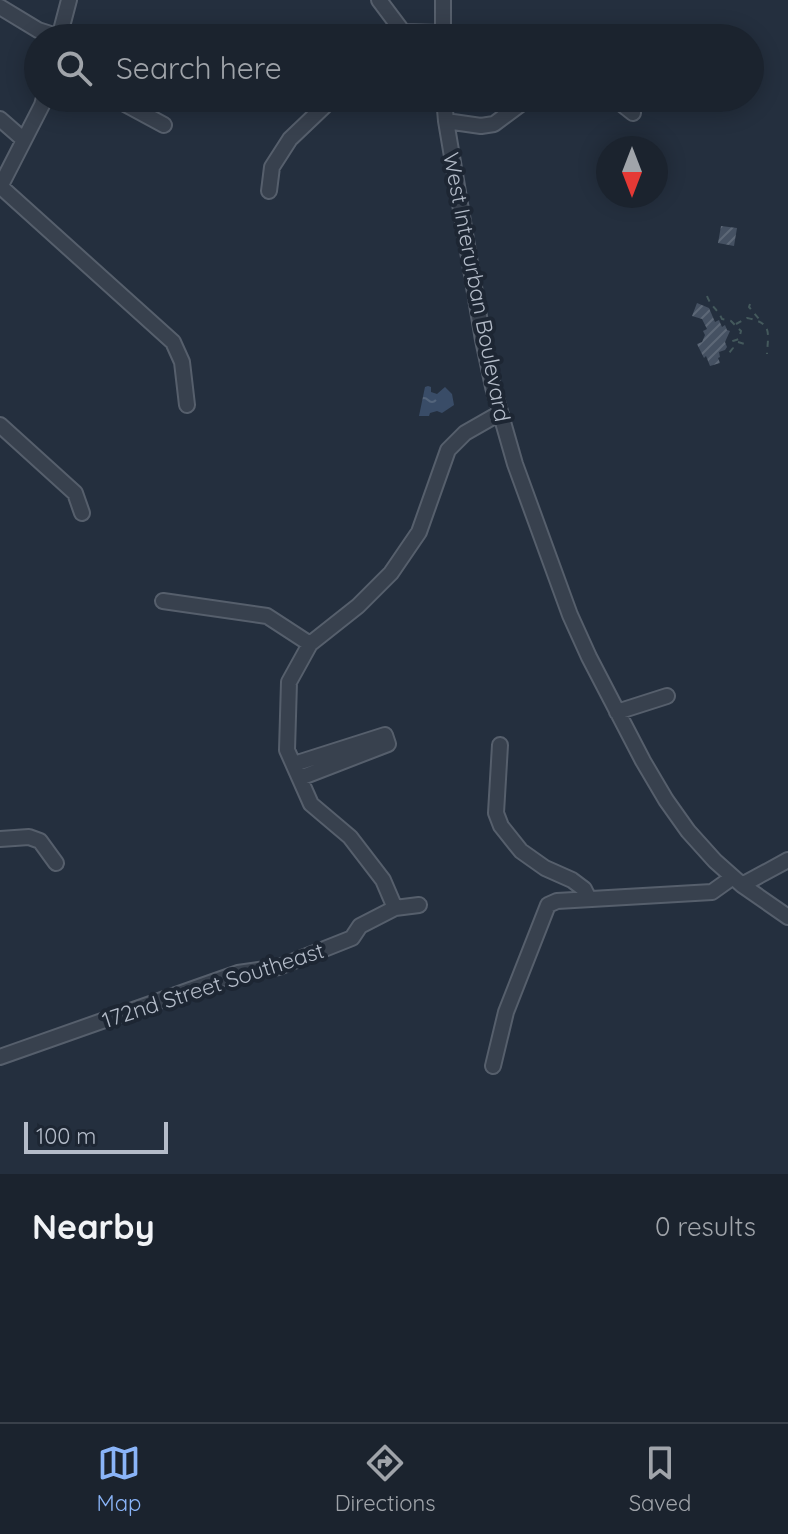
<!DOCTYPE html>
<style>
:root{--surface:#1b232e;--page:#242b36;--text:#f1f3f6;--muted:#a0a4aa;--line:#39404a;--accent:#8ab4f8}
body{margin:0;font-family:Quicksand,sans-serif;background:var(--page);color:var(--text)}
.compass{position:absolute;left:596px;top:136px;width:72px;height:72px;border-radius:50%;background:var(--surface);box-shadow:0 4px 20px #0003;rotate:180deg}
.scale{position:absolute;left:24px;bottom:20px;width:144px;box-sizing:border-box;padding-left:8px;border:4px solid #b4bcc9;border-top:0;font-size:22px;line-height:28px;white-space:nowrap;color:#b4bcc9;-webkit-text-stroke:6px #1d2633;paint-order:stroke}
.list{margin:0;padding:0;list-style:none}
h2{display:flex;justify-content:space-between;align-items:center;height:104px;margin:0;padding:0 32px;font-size:34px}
h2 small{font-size:26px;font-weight:400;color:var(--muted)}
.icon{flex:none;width:44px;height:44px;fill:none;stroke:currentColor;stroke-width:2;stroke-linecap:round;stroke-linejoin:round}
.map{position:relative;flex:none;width:788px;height:1174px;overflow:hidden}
.search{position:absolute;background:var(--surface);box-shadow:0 4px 20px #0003;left:24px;right:24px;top:24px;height:88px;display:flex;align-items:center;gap:20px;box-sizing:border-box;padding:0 28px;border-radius:44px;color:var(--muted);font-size:30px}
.sheet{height:248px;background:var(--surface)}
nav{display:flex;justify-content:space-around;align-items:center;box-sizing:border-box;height:112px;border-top:2px solid var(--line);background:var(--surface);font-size:22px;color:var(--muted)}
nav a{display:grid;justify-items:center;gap:4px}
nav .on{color:var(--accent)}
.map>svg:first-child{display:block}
.water{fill:url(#water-ripples)}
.building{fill:url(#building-hatch)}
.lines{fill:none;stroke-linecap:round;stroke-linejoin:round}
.minor-casing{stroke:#565f6c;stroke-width:18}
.path{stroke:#44595c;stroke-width:2;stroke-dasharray:6 6;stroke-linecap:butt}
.minor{stroke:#38414e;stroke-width:14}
.labels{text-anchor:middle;stroke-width:8;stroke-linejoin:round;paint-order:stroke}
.street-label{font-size:22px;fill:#b4bcc9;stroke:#1d2633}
</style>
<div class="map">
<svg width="788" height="1174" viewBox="0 0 788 1174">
<defs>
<pattern id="water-ripples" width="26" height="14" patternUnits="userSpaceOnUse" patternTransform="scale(2)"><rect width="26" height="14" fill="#394c67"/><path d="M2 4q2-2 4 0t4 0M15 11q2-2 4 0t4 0" fill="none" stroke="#53647b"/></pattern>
<pattern id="building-hatch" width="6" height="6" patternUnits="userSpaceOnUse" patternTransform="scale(2)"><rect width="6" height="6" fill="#455162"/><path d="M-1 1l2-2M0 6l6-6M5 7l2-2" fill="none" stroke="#5d6877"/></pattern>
</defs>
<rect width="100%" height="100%" fill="#242f3e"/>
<path class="water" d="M428,386L431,387V392L437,394L445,387L452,394L454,405L442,413L437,411L430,413L429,416H419L425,387Z"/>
<path class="building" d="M721,226L737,228L734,246L718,243Z
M697,303L709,308L715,322L719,320L722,327L725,325L727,330L730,331L725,342L727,347L725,350L719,352L720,357L718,358L720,363L710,366L706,356L704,358L697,344L702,342L705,335L703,331L707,329L702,319L692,316Z"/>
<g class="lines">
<g class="minor-casing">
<path id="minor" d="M379,0L403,32L443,33
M0,7L38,30L60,37
M59,38L69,0
M443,38V0
M114,98L164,125
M444,98L446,121L483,340L493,387L515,464L570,615L589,657L643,761L666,800L688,831L715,861L742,885L788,917
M614,98L633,113
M0,119L24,140
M446,121L481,126L494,124L529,98
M0,187L42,105L44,98
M1,187L173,342L182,362L187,405
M269,191L272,167L290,139L333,98
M0,425L75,493L82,513
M163,601L267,616L310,644
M617,712L667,696
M500,745L496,813L501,826L521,851L545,868L572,880L584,889L589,899
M294,764L385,735L388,744L300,778
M0,839L29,837L40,841L56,863
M742,885L788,860
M395,908L383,880L350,837L311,804L287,750L289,682L310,644L358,606L391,573L419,532L448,450L465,433L500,413
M0,1057L238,973L279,967L352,938L360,926L395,908L419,905
M493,1066L506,1012L548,905L557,901L712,892L733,877"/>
</g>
<path class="path" d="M707,296C710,305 718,310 722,319L731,321L741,331L739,339L733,341V348L729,353
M750,304L749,307L759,319
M736,324L747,318C773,323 768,333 767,354
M738,342L748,345"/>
<use href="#minor" class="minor"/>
</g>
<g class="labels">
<g class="street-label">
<text transform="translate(477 287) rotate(79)" y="8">West Interurban Boulevard</text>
<text transform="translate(213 985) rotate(-18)" y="8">172nd Street Southeast</text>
</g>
</g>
</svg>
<svg class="compass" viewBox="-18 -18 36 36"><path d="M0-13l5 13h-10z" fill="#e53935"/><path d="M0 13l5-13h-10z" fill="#a0a4aa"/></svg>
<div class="scale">100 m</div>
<div class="search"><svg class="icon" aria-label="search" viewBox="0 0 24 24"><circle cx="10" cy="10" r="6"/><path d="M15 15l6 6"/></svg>Search here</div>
</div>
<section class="sheet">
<h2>Nearby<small>0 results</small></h2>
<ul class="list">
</ul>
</section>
<nav>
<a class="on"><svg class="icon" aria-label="map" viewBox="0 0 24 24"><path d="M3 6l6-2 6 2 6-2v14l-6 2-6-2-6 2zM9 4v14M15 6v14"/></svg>Map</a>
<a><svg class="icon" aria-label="directions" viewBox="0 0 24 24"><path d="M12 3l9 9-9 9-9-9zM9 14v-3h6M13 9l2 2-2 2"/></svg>Directions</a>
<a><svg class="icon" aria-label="saved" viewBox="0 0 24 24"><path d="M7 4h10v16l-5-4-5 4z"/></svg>Saved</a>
</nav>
